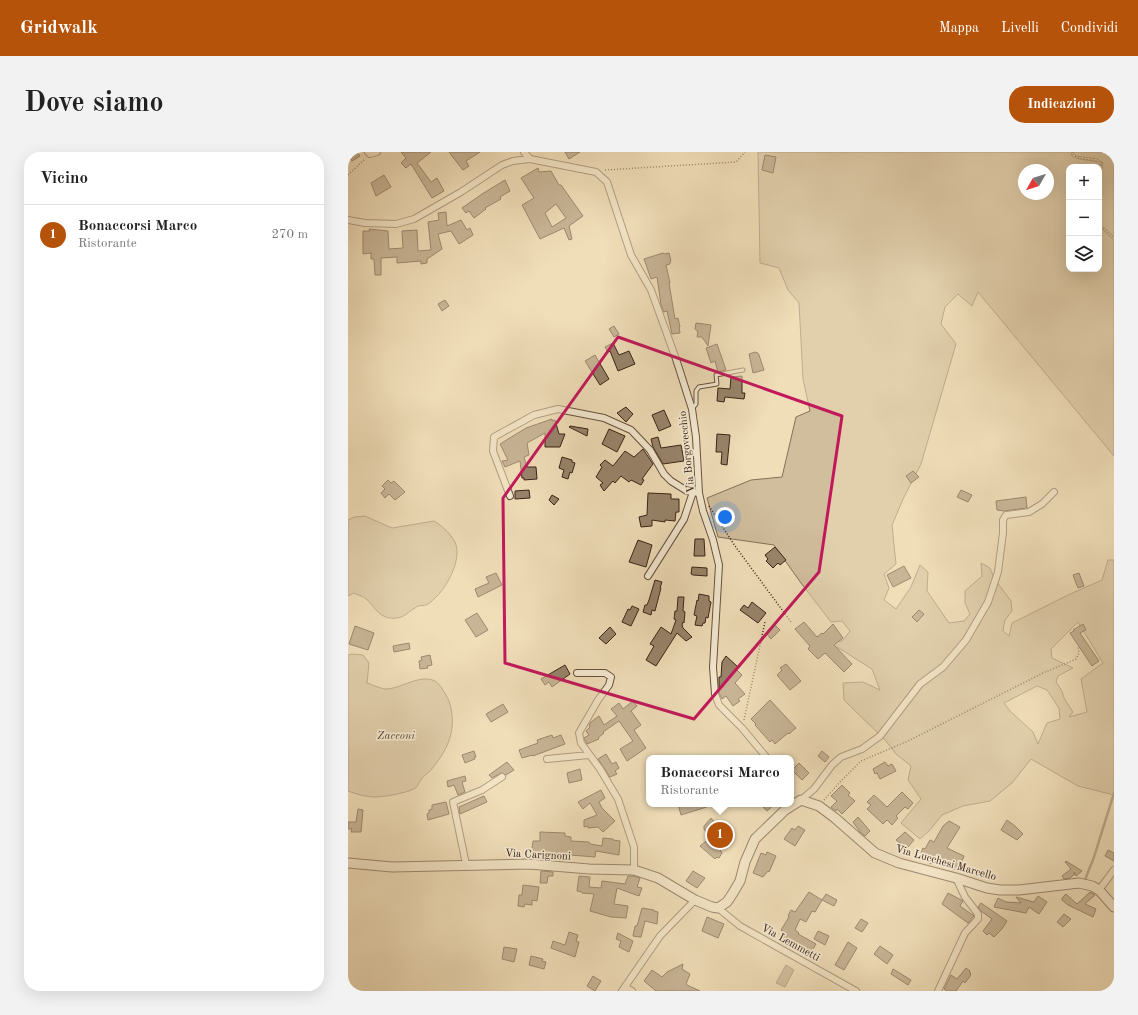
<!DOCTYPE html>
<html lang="it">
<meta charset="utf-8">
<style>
:root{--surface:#fff;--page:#f2f2f2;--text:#222;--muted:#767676;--line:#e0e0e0;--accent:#b45309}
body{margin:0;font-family:"Old Standard TT",serif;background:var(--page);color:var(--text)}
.controls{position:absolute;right:12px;top:12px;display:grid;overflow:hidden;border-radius:8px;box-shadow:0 4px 16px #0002}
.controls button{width:36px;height:36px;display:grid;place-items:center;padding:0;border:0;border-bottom:1px solid var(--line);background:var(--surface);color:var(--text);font:20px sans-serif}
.compass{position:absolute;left:670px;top:12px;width:36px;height:36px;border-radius:50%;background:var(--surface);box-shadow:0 4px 16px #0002;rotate:231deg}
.you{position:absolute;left:377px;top:365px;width:14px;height:14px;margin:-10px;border:3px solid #fff;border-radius:50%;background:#1a73e8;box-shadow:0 0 0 6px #1a73e833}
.badge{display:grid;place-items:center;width:26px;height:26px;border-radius:50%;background:var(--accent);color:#fff;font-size:13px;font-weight:700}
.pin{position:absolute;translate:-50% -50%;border:2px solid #fff;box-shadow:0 1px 4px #0006}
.popup{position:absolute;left:298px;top:603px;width:148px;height:52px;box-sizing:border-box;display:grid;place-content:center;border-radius:8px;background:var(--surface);filter:drop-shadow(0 1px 3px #0005);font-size:13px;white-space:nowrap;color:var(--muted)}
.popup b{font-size:15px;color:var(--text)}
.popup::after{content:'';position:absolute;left:50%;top:100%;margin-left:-8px;border:8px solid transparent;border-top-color:var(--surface)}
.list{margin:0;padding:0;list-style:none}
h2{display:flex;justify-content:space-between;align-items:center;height:52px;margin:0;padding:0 16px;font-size:17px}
h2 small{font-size:13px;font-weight:400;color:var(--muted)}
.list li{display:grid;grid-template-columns:26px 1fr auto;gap:12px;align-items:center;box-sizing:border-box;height:60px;padding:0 16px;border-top:1px solid var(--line)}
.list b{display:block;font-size:15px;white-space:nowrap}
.list p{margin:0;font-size:13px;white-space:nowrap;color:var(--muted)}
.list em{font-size:13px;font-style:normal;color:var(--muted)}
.icon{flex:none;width:22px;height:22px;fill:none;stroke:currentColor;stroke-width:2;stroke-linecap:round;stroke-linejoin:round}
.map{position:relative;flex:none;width:766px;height:839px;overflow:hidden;border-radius:16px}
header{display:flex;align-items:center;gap:24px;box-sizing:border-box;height:56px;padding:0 20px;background:var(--accent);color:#fff}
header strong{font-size:19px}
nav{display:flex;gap:22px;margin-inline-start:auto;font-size:14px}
.intro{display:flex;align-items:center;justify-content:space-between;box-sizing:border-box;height:96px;padding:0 24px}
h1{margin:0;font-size:28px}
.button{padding:10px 18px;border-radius:16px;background:var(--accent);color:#fff;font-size:14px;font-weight:700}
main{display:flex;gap:24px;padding:0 24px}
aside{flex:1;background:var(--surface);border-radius:16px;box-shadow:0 4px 16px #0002}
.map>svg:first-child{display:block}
.green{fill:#d1be9d;stroke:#85705a;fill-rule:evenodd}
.water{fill:#b29e82;stroke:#826c57}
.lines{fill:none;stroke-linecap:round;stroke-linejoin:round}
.stream{stroke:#826c57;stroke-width:2.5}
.building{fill:#98846b;stroke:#392216;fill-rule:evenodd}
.lane-casing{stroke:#67513f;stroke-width:5}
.street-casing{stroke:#67513f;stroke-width:8}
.secondary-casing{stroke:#392216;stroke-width:11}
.path{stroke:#392216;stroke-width:1.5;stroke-dasharray:1 2;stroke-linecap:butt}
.lane{stroke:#f5ead2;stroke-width:3}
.street{stroke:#f5ead2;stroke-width:6}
.secondary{stroke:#f5ead2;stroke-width:9}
.marked{fill:none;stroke:#c2185b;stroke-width:3;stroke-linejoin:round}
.labels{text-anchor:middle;stroke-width:3.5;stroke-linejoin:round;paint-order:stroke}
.street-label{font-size:11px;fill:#392216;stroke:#f5ead2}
.park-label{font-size:11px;font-style:italic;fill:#5f4938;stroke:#f5ead2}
</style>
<header>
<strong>Gridwalk</strong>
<nav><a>Mappa</a><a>Livelli</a><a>Condividi</a></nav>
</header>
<div class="intro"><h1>Dove siamo</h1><a class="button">Indicazioni</a></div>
<main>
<aside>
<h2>Vicino<small></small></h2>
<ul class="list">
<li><span class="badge">1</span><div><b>Bonaccorsi Marco</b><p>Ristorante</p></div><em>270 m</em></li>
</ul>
</aside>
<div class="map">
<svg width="766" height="839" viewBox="0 0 766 839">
<rect width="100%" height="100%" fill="#f0deb9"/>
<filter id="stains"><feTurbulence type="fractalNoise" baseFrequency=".005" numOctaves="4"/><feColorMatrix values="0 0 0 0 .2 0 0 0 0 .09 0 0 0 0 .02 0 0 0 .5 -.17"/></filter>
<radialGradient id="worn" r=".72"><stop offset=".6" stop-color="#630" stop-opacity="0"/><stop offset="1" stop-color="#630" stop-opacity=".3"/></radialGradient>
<path class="green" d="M410,0H724L723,3C731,10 744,6 753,12L751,15H721V117H751V74L766,88V304L630,140L624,154L610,142L597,155L593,172L608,192L573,312L556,345L544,373L548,412L536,422L541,436L536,448L548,457L563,435L572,413L580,420L579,439L601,471L616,469L622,462L617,451V439L634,424L633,411L642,416L646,426L663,449L664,459L657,468L655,479L661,484L664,471L720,443L754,428L760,408H766V643L730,634L683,607L664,631L642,649L615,654L594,663L582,678L572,687L553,671L573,647L560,628L563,614L548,602L538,589L496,548L495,531L515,530L532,538L524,517L489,495L484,499L486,489H494L502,479L494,469L483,470L453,431L426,393L370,385L359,346L403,328L434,325L448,265L462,259L455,227L451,151L440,138L431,116L412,111ZM676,18H700V42H676ZM730,470L755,511L733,527L739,560L721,565L725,560L716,546L714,539L708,530L710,524L725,516L704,506L703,497ZM689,534L699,538L711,556L712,567L699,571L690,592L685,580L662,559L656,551Z
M726,0H766V85L751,71V18L754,17L755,11L749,7L728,4L726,2Z
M17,364L44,376L86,369C94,374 102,381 107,390C115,407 98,437 86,447C84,449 81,452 78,453C74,454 70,453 67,456C61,459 56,466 48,466C31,468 28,455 17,446C14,444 10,443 6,441L0,444V368L6,365Z
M4,502L15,503L21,511L19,531C25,533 33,537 39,537C54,536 72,522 87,529C93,533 98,543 101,549C110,577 100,598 82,619C79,622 75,624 73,628C70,631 71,634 66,637C57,641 37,645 27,645C18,645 8,642 0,639V503Z"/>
<path class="water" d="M438,813L446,818L437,835L428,831Z"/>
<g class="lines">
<path class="stream" d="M737,728L746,705L766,641"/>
</g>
<path class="building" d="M0,0H9L12,4L4,9L0,4Z
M53,0H83L69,11L83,30L89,26L96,39L84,46L63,12L58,16L53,11L58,6Z
M101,0H132L118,9L121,14L115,18Z
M217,0H232L221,7Z
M417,3L428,5L425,21L414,18Z
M190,16L191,20L203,19L211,33H213L235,64L221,74L224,87L221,88L216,76L192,87L174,53L186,46L173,26ZM208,52L218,66L204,75L197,61Z
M36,23L43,35L28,44L23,31Z
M157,28L162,39L152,45L153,47L137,56L138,57L126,66L121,59L118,61L114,56L134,42Z
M98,60L99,74L113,68L119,78L122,76L125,83L111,92L103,79L90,82L94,97L79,107V111L73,112V109L49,111V105L33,106V123H27L26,107H23V101L15,102V79H22L21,77L40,79L41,97L55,96L54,79L69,78L70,99L83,98L80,70L91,68L90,61Z
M315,101L316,102L321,101L323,109L322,110V112L318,113L322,131H321L327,167L330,166L332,175H331L332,181L324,182L319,159L316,160L313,153L309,125L303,127L296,107Z
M97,148L101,154L94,159L90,152Z
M348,171L363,173L360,194L354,185H349L350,180L347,177Z
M266,174L271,182L266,185L261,177Z
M265,191L271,203L281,199L287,212L270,219L262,199L260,200L257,195Z
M369,192L378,218L370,220L367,209L363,211L358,196Z
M407,200L410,201L411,203L416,218L405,221L401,202Z
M247,203L261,227L252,233L237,209Z
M394,224V241H397L396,247L377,245L376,250L369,249L370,236L382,237L383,225Z
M278,255L285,262L278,270L269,261Z
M316,258L323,274L311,279L304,263Z
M204,267V269L207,268L211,282H217L212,295H197V281L179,291L181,303L176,305L179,315H188L189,327L176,328V326H174L172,309L157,315L154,309L160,308L152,292L178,276Z
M222,274L240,277L239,284L221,275Z
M261,277L277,284L269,300L254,292Z
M369,282L382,283L379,313L373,312L374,300H368Z
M310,285L313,296L333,293L336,309L315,312L305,295L303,287Z
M295,297L305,312L294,327L296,328L293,333L283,328L281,330L273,324L267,331L265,329L256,339L252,333L255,331L248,325L254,315L252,313L257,308L265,314L277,299L286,305Z
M214,305L224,308V310L227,311L224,321L222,320L220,327L214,325L216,318L211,316Z
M565,319L571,325L563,331L558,324Z
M40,328L43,331L46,329L57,340L47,348L41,342L37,346L33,341L37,337L34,334Z
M181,338L182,346L167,347V339Z
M613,338L624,343L620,350L609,345Z
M300,341L323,342V347H331V360H328L327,369L317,368V370L304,368V374L293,375L291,365L299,363Z
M204,343L211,347L206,353L201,348Z
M678,345L679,356L656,359L649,358L648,349Z
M347,387H356L357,404H346Z
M290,388L304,393L298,415L281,410Z
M427,395L438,408L432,413L430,411L425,416L418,409L420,407L417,403Z
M556,414L563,426L545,435L539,423Z
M344,415L359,416V424L345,423L343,422Z
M148,421L154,433L130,445L127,437L141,431L138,425Z
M731,421L736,434L730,436L725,423Z
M307,428L314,430L312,436H313L307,459L304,458L303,463L295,460L297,453H299L301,448Z
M351,442L361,444V449L363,450L360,466L358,465L357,471H355L354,474L347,473L349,464L346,463L349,448L350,449Z
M330,445H336L335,459L337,460L336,471L335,470L334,473L335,476L344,485L338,489L329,481L308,514L298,508L306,494L302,492L313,475L323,482L328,468L326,467L327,459H329Z
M404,450L418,461L410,471L392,458L396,453L400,456Z
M284,454L291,457L283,474L274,470L280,457L282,458Z
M571,458L576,462L569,470L564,465Z
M129,461L140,478L128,485L117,468Z
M456,470L469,485L474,481L475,482L485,472L495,486L486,493L504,512L496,520L477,501L470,507L460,497L462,494L461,493L447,477Z
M735,472L738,478L732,481L751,509L744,514L722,481L726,479L725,478Z
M427,473L432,478L423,487L419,482Z
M7,474L26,481L20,498L1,492Z
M262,475L268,482L258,492L251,486Z
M61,491L62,497L46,500L45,494Z
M82,503L84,513L79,514L80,516L72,517L71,509L74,508L73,505Z
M378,504L390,515L388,517L394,523L387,531L397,542L390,547L392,549L385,554L378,544L374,547L371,541V525H373L374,510Z
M438,512L453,529L442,538L429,523L434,518L432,516Z
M217,513L222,522L204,535L201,530L197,533L193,527Z
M422,548L448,576L441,582L440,581L427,592L424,588L422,590L407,573L408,572L403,567Z
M285,549L289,554L283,559L293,573L286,578L298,596L279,609L272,597L285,589L271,569L255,580L256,581L250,586L251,587L239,592L236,586L241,583L238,579L242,575L241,573L243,570L251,564L256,573L269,564L263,557L271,551L275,557Z
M155,552L160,560L143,570L138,562Z
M204,583L205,586L213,583L217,592L185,604V603L174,606L171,598L190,591L189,588Z
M126,599L128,605H126L127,607L117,611L114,603Z
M474,599L481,605L477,610L470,604Z
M258,602L264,612L268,610L271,616L267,619L269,622L262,625L250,607Z
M159,610L166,618L158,623L153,621L144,626L141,623Z
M537,610L540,614L544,612L548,619L532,627L529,621L527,622L525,617Z
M451,611L461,621L454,628L444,618Z
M232,617L234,628L221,631L219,621Z
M117,624L118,629L114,630L117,640L110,643L106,633L100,635L99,629Z
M494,633L502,641L500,643L507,649L494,662L489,657L488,659L483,655L489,649L483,644Z
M253,638L257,646L251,650L254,656L267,669L255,680L250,675L240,676V674L236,675V668L249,663L242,651L235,657L230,650Z
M554,640L565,651L560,657L557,655L548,664L550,666L544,673L539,668L535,672L519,657L523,653L519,650L526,643L539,655Z
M136,644L139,650L112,662L111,655Z
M98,650L101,662L80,668L79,662L81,661V658L84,657V653Z
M330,652H365V653L333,663Z
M412,652H427L419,659Z
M10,657L15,658L13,680H3L4,677H0V670H8Z
M510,665L522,679L517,684L512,680L505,670Z
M363,666L379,685L369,693L374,701L371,706L369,705L367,707L352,694L362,686L356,677V674Z
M659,668L667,674L675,682L669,688L653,678Z
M601,669L612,675L599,696L616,704L612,714L610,713L608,717L607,716L606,718L585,708L583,712L571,705L575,696L577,697L582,688L586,690L595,674Z
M450,674L457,678L447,694L436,687L444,676L447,678Z
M192,680L217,681V684L223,685V689L241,690L242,692L254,694L255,686L265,687V688L272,689L271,703L248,699L247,705L222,703V705H215V702H200V705L183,704L185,689H192Z
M557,680L566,688L559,696L548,688Z
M760,698L766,701V709L757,704Z
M419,700L428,704L421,720L420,719L415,725L405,721L413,701L418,703Z
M718,709L734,719L728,724L726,720L727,722L722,726L716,727L714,724L723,717L717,710Z
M193,719L205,720V724H200L199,731H192Z
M345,719L357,726L349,736L338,729Z
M231,724L242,725L241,735L253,736L254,729L277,732L280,724H285L292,726L289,735L294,736L291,744L269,736L266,752L280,754L278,766L263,765L242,759L246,742L234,741V740L229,739Z
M175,733L191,735L189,749L184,748V753L177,752L176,755L170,754L171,743H174Z
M461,740L474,748L467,760L464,759L458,770L452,767L447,778L451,781L450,782L468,792L462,802L432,785L435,779L433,778L441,765L440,764L443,758L447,760Z
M742,740L747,743L737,752L748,757L745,765L720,753L714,748V746L718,742L729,752Z
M600,741L613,748L615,749L612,754L626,764L620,771L594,752Z
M478,742L489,748L486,754L474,748Z
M690,744L699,750L691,762L681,755L678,761L646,755L650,746L658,750L673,751L668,745L686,750Z
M633,751L659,769L654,777L646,785L641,781L639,783L635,779L644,767L633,759L630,755Z
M294,756L306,758V759L310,760L309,772L297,769L293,785H291L285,784L287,774H289Z
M716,762L723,767L715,775L709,770Z
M359,765L376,772L370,786L354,779Z
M513,767L520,771L514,780L507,776Z
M470,779L481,784L477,793L466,787Z
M221,780L230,783L228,789L231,790L227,805L203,796L205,789L217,793Z
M270,781L285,789L281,800L271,795L273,789L268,787Z
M500,790L509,796L496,818L487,813Z
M532,794L545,803L539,812L526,802Z
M156,795L169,797L166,810L154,807Z
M183,804L195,807L194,809L198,810L196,817L181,813Z
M335,812L334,817L342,822L338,832L339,833L352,839H308L296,829L304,818L314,825L319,820Z
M618,816L622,819L621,820L623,821L622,822L623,823L617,831L615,829L608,839H599L596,837L603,823L609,827Z
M545,817L563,828L560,833L543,822Z
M245,824L253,829L247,839L239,834Z"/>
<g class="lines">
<g class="lane-casing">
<path id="lane" d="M344,257L348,252V239L351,235L369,232L368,223L395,218"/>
</g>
<g class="street-casing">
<path id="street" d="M20,0L22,2L29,0
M176,0L182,7L248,20L259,30L283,103L303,138L328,207L344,257L348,285L351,341L355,359L365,388L371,413L365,515L367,542L371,553L394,576L419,606
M0,68L17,71L48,72L66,67L113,40L154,13L165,9L182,7
M162,344L145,299L146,285L186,263L210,257L256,266L283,278L302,298L316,322L323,329L339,339L351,341
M300,424L336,367L345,340
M229,521H257L263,525L261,533L250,548L231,581L233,591L252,617L270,647L286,695V718
M199,607L241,603
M453,648L466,637L484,613L493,605L514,597L532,584L572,532L595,515L618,488L640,450L650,420L655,381V368L658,363L681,360L694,352L706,340
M118,712L105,650L134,638L154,625
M751,738L766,718
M370,756L392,774L508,839
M277,835L284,839
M274,839L312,784L347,748
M590,839L617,781L630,767V762L617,745L608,726"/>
</g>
<g class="secondary-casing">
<path id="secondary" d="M0,711L44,715L181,712L241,717L286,718L310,726L347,748L364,755L370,756L379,750L385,741L392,729L397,710L407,687L437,658L453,648L471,654L487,666L527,701L551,711L608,726L639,736L652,738H671L731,731L744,734L751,738L766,755"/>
</g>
<path class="path" d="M725,0L724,2C732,9 745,6 754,11L753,16L751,17
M257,18L388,10L397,0
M0,23L17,7
M751,72L766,87
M361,354L387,394L443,470
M396,568L417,470
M476,648L493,629L513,609L560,589L697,520L724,509L728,507L731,501L730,494"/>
<use href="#lane" class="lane"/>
<use href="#street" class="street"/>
<use href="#secondary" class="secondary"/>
</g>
<path d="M0 0H766V839H0ZM270,185L494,264L471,420L346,567L157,511L155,346Z" fill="#f0deb9" fill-opacity=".55" fill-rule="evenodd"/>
<path class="marked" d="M270,185L494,264L471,420L346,567L157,511L155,346Z"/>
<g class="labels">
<g class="street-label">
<text transform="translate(338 300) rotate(-96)" y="4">Via Borgovecchio</text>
<text transform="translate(190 702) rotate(3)" y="4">Via Carignoni</text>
<text transform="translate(598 710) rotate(16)" y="4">Via Lucchesi Marcello</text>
<text transform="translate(443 790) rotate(29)" y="4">Via Lemmetti</text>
</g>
<g class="park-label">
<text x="48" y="587">Zacconi</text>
</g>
</g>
<rect width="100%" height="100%" filter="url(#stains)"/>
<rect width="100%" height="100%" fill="url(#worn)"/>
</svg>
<div class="controls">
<button>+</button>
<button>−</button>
<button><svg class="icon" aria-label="layers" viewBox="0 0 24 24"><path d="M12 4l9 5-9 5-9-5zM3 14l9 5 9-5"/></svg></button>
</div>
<svg class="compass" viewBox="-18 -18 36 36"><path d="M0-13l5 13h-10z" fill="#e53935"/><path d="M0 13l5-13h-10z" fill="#767676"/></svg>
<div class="you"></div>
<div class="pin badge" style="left:372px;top:683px">1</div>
<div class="popup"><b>Bonaccorsi Marco</b>Ristorante</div>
</div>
</main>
